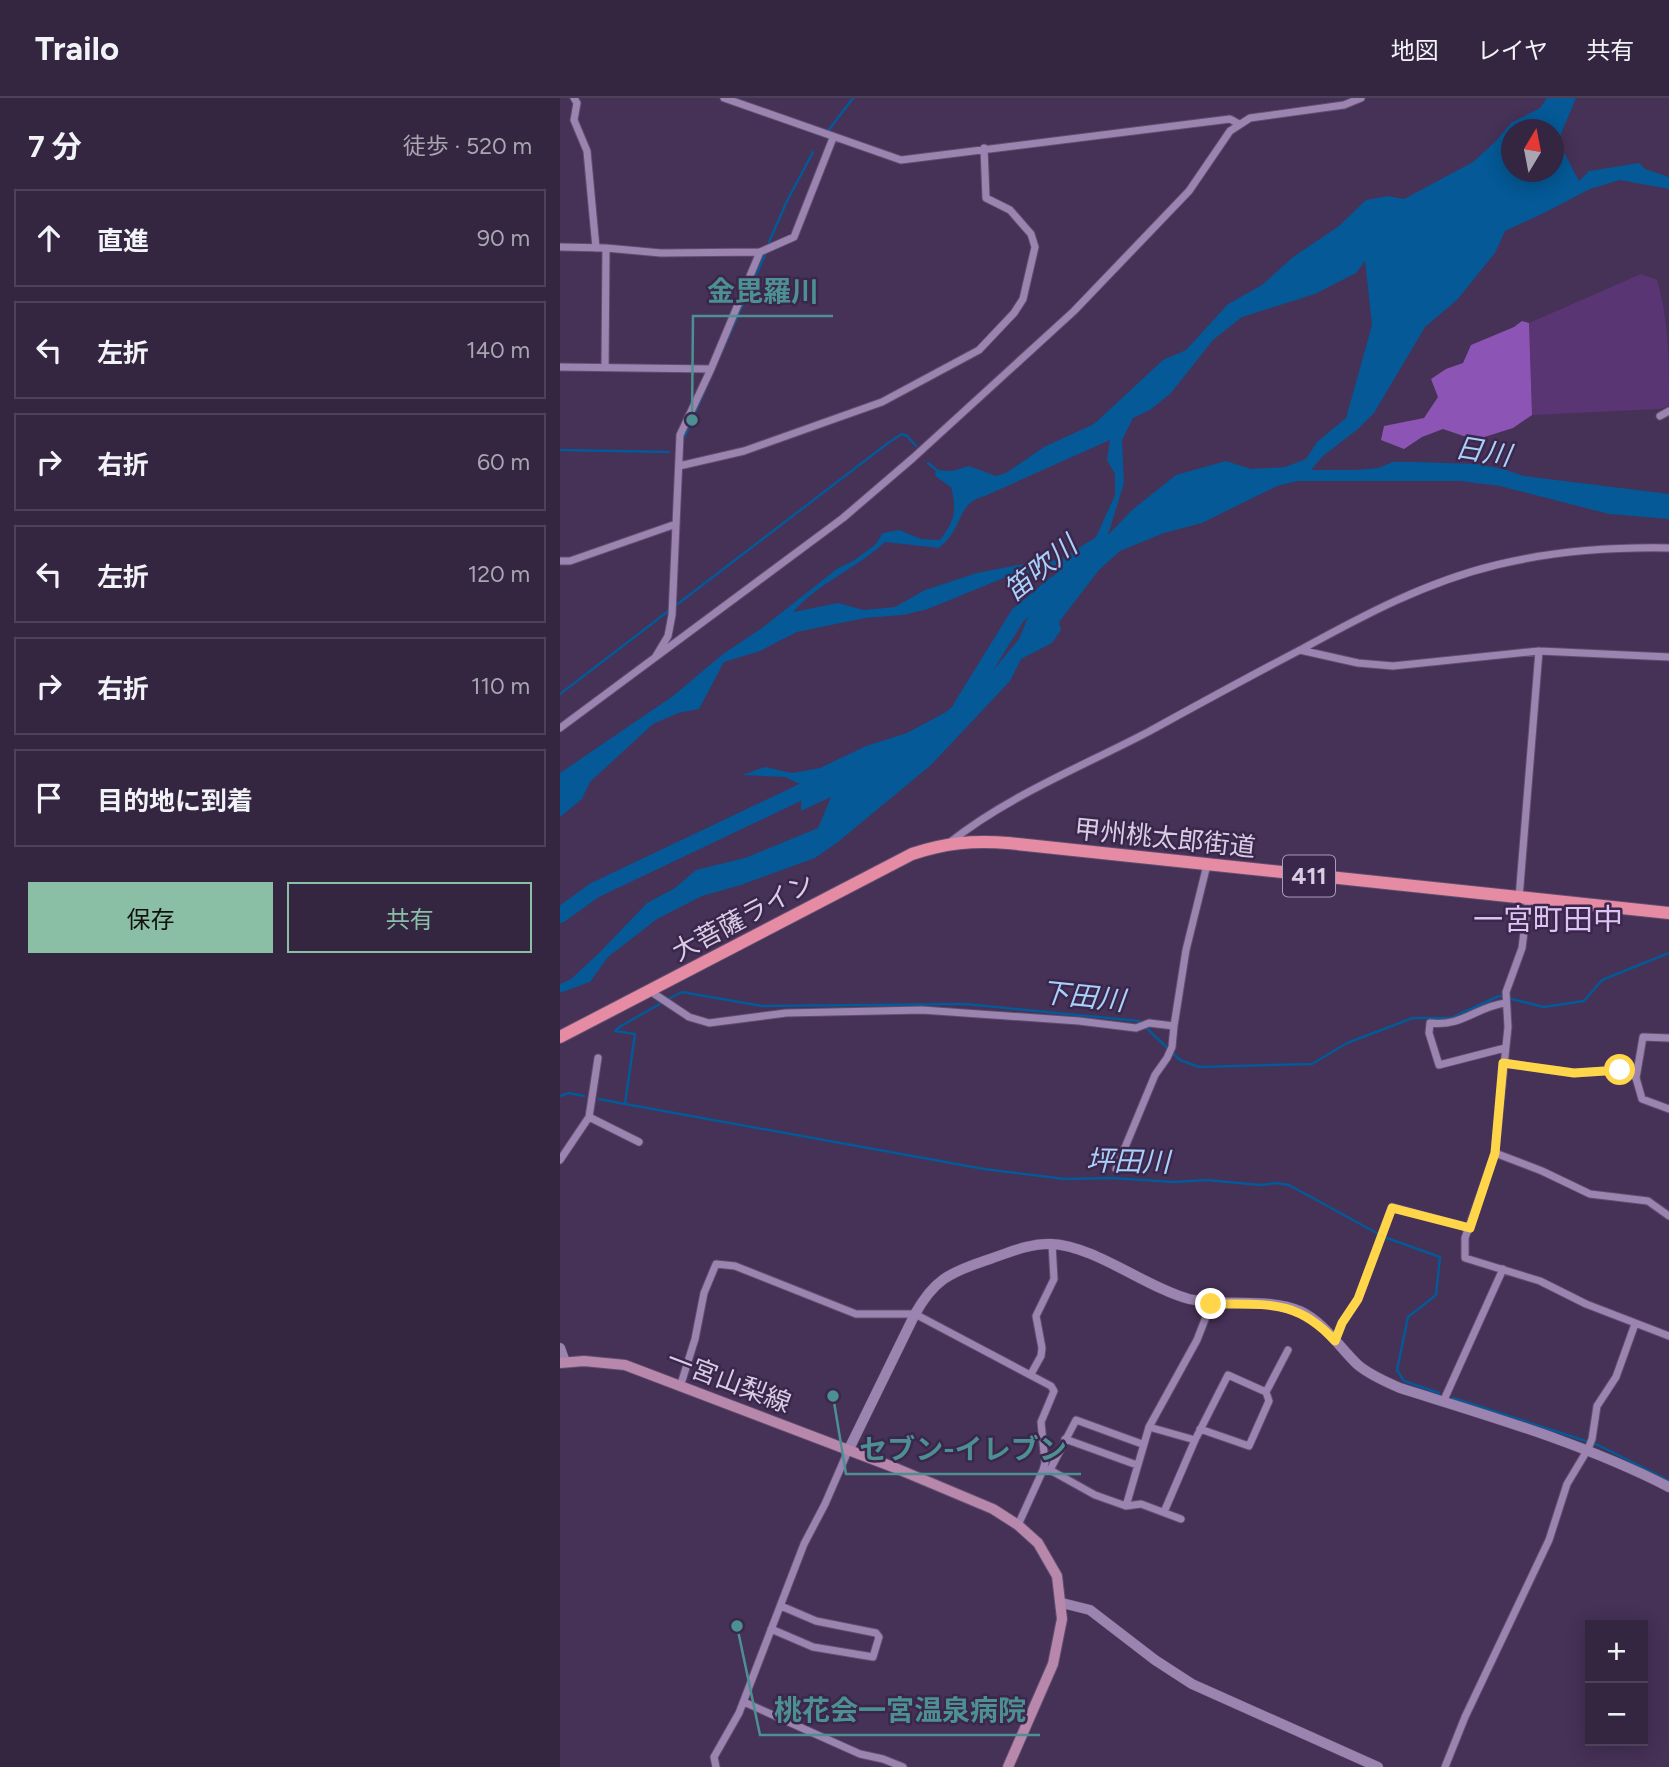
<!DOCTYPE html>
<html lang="ja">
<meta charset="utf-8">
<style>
:root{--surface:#342541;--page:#3f314c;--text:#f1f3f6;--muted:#a9a5b1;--line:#4e425a;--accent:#8abfa5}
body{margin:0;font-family:Figtree,"Noto Sans JP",sans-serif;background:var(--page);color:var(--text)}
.controls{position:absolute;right:21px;bottom:21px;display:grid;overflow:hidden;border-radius:0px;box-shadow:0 4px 18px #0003}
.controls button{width:63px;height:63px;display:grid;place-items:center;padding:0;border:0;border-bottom:2px solid var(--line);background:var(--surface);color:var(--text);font:35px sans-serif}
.compass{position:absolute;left:941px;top:21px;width:63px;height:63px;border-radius:50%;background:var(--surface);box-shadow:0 4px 18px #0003;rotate:10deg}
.stop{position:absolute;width:21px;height:21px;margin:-16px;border:5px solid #ffd54a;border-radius:50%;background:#fff}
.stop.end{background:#ffd54a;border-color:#fff;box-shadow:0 2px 7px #0008}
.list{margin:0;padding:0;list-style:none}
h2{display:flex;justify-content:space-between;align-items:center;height:91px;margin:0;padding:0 28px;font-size:30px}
h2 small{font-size:23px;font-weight:400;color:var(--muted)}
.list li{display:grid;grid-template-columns:46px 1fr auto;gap:21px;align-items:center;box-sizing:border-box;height:98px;margin:0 14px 14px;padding:0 14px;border:2px solid var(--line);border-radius:0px}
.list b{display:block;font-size:26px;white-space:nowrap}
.list em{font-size:23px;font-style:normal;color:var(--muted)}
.actions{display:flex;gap:14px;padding:21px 28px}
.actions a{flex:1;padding:16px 0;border:2px solid var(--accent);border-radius:0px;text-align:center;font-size:24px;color:var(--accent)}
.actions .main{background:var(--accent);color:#111}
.icon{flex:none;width:38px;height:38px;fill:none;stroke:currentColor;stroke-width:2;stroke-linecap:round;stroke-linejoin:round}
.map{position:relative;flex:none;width:1109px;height:1669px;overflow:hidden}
header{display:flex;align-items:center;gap:42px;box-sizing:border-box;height:98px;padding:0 35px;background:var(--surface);border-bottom:2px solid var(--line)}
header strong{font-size:33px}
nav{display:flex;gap:38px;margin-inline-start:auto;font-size:24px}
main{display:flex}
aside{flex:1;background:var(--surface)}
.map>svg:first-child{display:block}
.green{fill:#593574}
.forest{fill:#8c55b5}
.water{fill:#045996;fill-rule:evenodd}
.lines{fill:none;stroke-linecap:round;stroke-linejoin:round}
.stream{stroke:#045996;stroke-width:2.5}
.river{stroke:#045996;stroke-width:16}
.minor-casing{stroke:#604e6e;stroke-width:9}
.tertiary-casing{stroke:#604e6e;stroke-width:11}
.secondary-casing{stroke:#604e6e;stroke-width:12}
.trunk-casing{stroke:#604e6e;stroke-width:14}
.minor{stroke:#9c84b0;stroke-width:7}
.tertiary{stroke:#9c84b0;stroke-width:10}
.secondary{stroke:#b887ac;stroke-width:10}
.trunk{stroke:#e68ba4;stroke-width:12}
.route{stroke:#ffd54a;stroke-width:9}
.labels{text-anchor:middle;stroke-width:5;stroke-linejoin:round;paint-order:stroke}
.shield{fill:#3b264c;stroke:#aa9bb6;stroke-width:2}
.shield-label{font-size:24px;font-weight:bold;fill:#d9cde4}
.street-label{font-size:26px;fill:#d9cde4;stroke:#3b264c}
.water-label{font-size:28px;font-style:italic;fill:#a7d0fa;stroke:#3b264c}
.quarter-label{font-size:30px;fill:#ddc4f3;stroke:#3b264c}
.leader{fill:none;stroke:#4c9091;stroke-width:2.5}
.callout-dot{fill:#4c9091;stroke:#3b264c;stroke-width:2.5}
.callout-label{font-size:28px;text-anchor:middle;font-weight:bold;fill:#4c9091;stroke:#3b264c;stroke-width:5;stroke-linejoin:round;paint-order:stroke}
</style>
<header>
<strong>Trailo</strong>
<nav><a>地図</a><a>レイヤ</a><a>共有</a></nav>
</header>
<main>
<aside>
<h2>7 分<small>徒歩 · 520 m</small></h2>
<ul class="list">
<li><svg class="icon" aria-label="ahead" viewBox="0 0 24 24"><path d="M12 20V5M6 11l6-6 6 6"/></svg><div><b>直進</b></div><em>90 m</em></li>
<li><svg class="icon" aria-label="left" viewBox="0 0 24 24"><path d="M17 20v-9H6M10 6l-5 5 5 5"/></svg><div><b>左折</b></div><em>140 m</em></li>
<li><svg class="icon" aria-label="right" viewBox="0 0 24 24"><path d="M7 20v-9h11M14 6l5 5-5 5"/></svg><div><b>右折</b></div><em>60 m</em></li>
<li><svg class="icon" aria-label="left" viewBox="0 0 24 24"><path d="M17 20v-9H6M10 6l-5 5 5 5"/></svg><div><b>左折</b></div><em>120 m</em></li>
<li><svg class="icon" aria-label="right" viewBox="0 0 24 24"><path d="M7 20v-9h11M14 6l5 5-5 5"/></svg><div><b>右折</b></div><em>110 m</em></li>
<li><svg class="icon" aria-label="arrive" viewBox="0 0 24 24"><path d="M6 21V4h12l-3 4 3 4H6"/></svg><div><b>目的地に到着</b></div></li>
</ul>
<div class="actions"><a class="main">保存</a><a>共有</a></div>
</aside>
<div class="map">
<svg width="1109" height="1669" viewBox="0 0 1109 1669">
<rect width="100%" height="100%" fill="#463157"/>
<path class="green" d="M1081,176L1097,182C1109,222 1109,266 1109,308L1099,311L972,317L969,225Z"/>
<path class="forest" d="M962,223L969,225L972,317L953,330L915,342L883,331L862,339L844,351L821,342L824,328L864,320L878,299L871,281L886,271L903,265L911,247L954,229Z"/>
<path class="water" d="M987,0H1016L998,43L1019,83L1029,73L1079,65L1085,71L1109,79V91L1060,82L1030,91L986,114L945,133L935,155L897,202L865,229L814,315L798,331L763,358L751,372H795L818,370L833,364H855L917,366L943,371L964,378L1109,396V421L1049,416L940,388L900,383H738L717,388L642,425L604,435L560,453L539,472L499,524L501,532L492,545L461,561L450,583L371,667L278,744L255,760L181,787L142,798L97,821L48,859L30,884L0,895V886L11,881L40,854L87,805L115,790L136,772L185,760L258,730L271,699L241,713L242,687L225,679L182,677L205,669L232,675L260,670L306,648L347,635L386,614L430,576L459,541L468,519L486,487L501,470L446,479L368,511L343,517L305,520L237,534L200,553L164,564L139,611L118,615L93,626L30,684L22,701L0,719V675L113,598L163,556L202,530L278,470L293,463L315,447L323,435L339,432L361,441L380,442C395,422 397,413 391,389L375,378L376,372L392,373L409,368L436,378L446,375L484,349L534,326L603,262L626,252L668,206L702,187L733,159L779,128L806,102L828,98L844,101L913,64L937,42L951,25L980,10ZM951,32H993V74H951ZM805,163L812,227L786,320L757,344L746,361L725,369L691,371L666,363L616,377L572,412L548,437L564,385L562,342L573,320L590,312L611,295L653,242L682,219L755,196L796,175ZM550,342L547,362L555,376V397L536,439L500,462L474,464L417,475L365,492L335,509L304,512L278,505L233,514C261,483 296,471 325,444L379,450C383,446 388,442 391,437C403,420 401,404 425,398Z"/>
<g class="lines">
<path class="stream" d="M268,33L293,0
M209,144L227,103L253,54
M159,260L205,157
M125,338L148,285
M0,352L109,354
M368,365L379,374
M0,596L328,345L342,336L347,338L356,348
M108,901L122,894L202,908L405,906L579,923L620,962L639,969L752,966L787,945L853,920H891L939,898L984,909L1024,903L1042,882L1109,855
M0,998L9,995L24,998
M39,1001L65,1006L75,936L55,933L61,928L103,904
M65,1006L424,1071L505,1081L551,1080L614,1084L646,1082L701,1087L715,1085L729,1087L824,1139L880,1159L876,1197L848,1219L837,1272L844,1283L879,1295
M893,1300L1038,1347L1109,1383"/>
<path class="river" d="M401,609L458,517L495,486
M0,817L35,792L260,685"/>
<g class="minor-casing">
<path id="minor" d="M14,0L17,5L14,22L27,53L36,150
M164,0L341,62L670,21L679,26
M0,149L46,150L101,155L200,154L234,139L273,40
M0,269L151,271
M45,269L46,150
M1100,318L1109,313
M119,368L184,353L322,304L419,252L454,215L463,201L475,149L471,136L450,112L426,100L424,50
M0,463H10L116,426
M740,552L798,565L833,568L979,553L1109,559
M96,558L108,538L112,517L120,337L151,271L200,154
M0,630L283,420L353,360L514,213L629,93L670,33L690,20L784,7L801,0
M389,745C448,698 521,669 588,634C639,606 690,578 742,551C804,517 866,484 936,467C993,453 1050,449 1109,450
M959,800L979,553
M968,801L962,850L946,894L948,929L935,1055L905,1140V1160L980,1183L1026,1206L1109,1238
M90,893L129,919L149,925L226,915L362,912L519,923L576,930L589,925L614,928L626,852L647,767
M1109,940L1083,939L1076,980L1082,1001L1109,1011
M945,950L879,967L869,935L870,925C903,929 917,908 946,905
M943,965L1014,975L1060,972L1069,974L1076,980
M29,1019L38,960
M935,1055L982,1073L1030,1096L1088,1103L1109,1118
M0,1062L29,1019L79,1044
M556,1071L595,977L607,960L612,949L614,928
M775,1243L782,1225L798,1201L832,1109L910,1130
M471,1276L481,1258L482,1250L476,1218L494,1181L492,1146
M120,1289L135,1241L144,1195L156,1166L175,1168L296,1216H355L491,1288L494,1293L481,1324L485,1365L483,1372
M883,1304L943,1171
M589,1329L635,1342
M640,1331L689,1348L709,1303L706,1294L728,1252
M505,1341L577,1367
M490,1372L535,1397L566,1408L581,1406L621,1421
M566,1408L589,1329L637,1242L651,1206
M604,1414L635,1342L668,1277L706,1294
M458,1427L483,1372H490L516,1322L582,1346
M211,1531L253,1549L313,1559L319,1539L316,1535L256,1523L221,1508
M184,1604L300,1656L323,1661L343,1669
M156,1669L154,1659L179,1615L244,1446L265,1406L288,1353
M885,1669L905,1619L989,1442L1007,1386L1028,1351L1032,1341L1037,1308L1056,1279L1075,1226"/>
</g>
<g class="tertiary-casing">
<path id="tertiary" d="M0,1250L5,1264
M288,1353L355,1216C374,1182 389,1175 424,1163C446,1156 468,1145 491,1146C533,1147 587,1190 629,1201C664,1209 707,1199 740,1213C764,1224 779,1249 798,1267C810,1277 826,1284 840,1290C932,1319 1023,1345 1109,1389
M502,1505L530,1512L595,1562L632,1586L818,1669"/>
</g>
<g class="secondary-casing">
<path id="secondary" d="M0,1265L24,1263L65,1267L333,1369L433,1411L458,1427L478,1445L497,1478L502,1521L493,1566L448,1669"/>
</g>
<g class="trunk-casing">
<path id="trunk" d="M0,939L352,756C385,745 413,742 448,745L1109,815"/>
</g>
<use href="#minor" class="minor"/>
<use href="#tertiary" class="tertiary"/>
<use href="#secondary" class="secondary"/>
<use href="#trunk" class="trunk"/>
</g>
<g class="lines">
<path class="route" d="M651,1206C705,1207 736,1200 775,1243L782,1225L798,1201L832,1110L910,1130L935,1055L943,965L1014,975L1060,972"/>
</g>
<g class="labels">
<rect class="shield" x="723" y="757.5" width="52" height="41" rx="5"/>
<g class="shield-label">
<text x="749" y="786">411</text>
</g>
<g class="street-label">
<text transform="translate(605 740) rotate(6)" y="9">甲州桃太郎街道</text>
<text transform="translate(183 819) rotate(-28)" y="9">大菩薩ライン</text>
<text transform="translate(169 1283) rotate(21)" y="9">一宮山梨線</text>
</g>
<g class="water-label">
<text transform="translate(923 353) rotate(9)" y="10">日川</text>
<text transform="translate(480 470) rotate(-39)" y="10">笛吹川</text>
<text transform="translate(523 898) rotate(6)" y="10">下田川</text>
<text transform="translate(568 1063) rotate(1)" y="10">坪田川</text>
</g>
<g class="quarter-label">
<text x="988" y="832">一宮町田中</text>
</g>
</g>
<path class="leader" d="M132 322L133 218H273M273 1298L286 1376H521M177 1528L200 1637H480"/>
<g class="callout-dot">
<circle cx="132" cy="322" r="7"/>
<circle cx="273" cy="1298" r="7"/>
<circle cx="177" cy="1528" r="7"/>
</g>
<g class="callout-label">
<text x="203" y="203">金毘羅川</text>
<text x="403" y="1361">セブン-イレブン</text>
<text x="340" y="1622">桃花会一宮温泉病院</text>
</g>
</svg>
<div class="controls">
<button>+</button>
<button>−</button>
</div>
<svg class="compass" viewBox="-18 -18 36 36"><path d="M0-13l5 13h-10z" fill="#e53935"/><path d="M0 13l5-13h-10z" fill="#a9a5b1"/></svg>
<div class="stop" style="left:1060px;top:972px"></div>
<div class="stop end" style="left:651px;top:1206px"></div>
</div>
</main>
